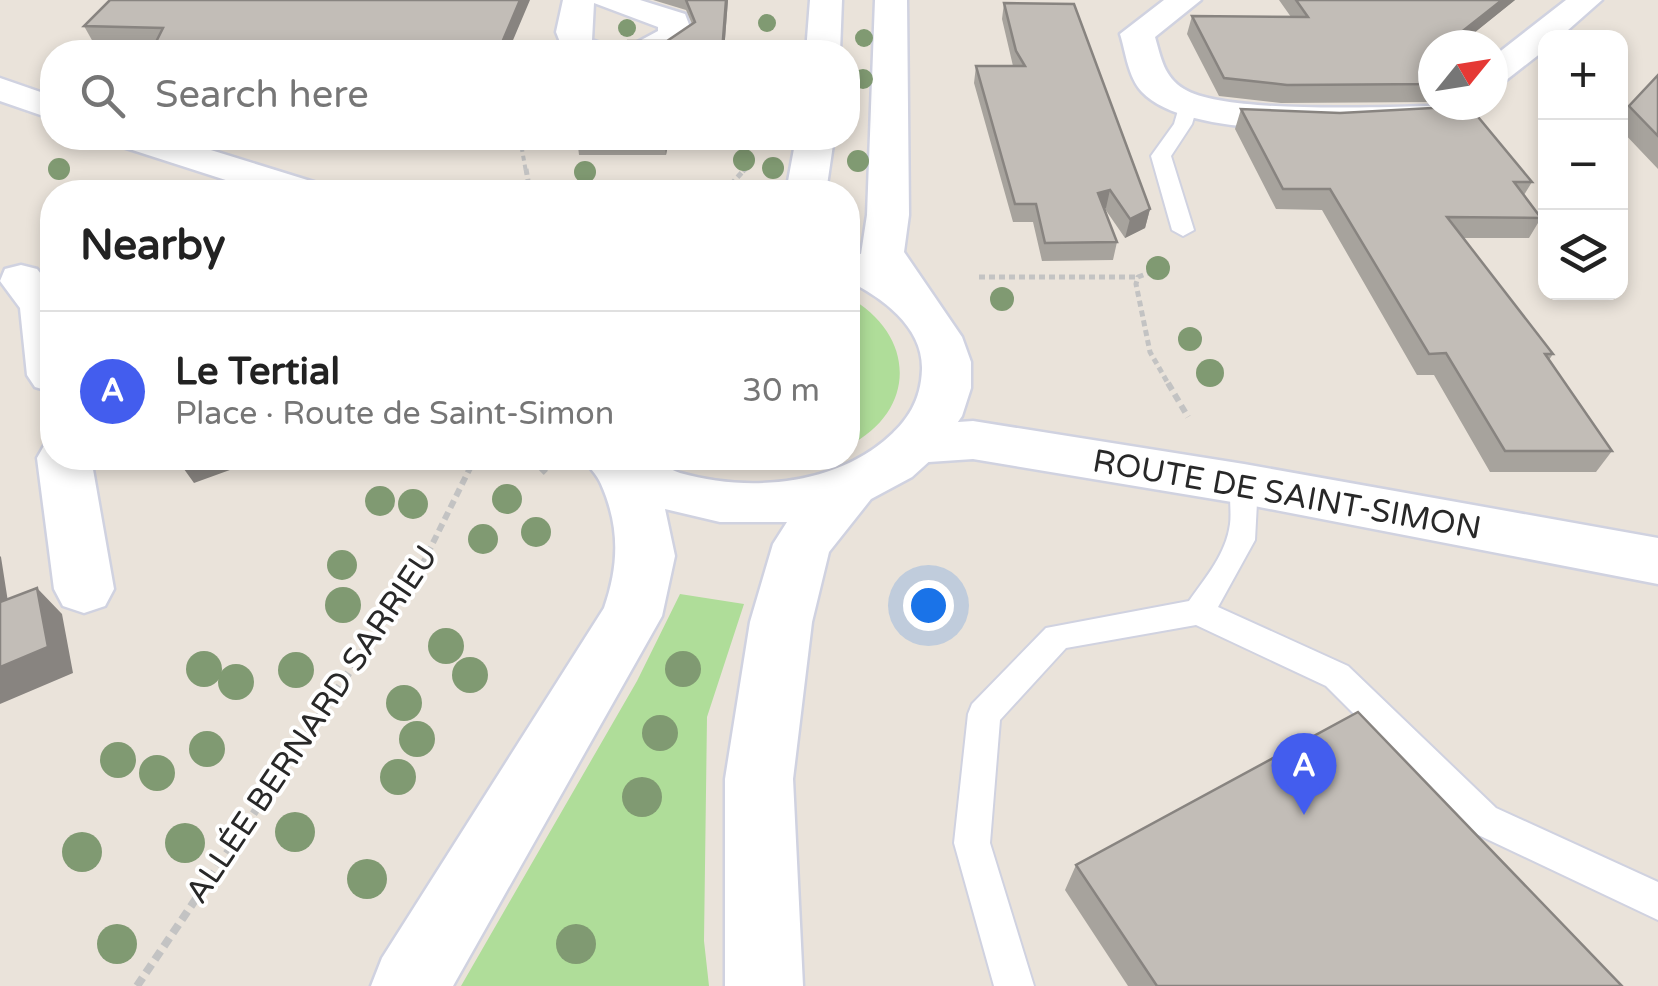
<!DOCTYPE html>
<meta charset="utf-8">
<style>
:root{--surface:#fff;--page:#f6f6f6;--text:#222;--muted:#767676;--line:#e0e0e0;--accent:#435dee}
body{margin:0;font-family:"Varela Round",sans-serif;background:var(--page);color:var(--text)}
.controls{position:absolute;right:30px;top:30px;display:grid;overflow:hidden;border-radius:20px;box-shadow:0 5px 15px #0003}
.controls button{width:90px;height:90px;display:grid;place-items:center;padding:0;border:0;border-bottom:2px solid var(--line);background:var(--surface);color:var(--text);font:50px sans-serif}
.compass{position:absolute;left:1418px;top:30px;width:90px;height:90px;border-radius:50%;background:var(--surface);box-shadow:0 5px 15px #0003;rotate:60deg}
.you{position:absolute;left:928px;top:605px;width:35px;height:35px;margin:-25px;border:8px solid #fff;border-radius:50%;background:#1a73e8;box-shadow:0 0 0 15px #1a73e833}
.badge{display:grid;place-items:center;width:65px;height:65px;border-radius:50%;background:var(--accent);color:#fff;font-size:32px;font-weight:700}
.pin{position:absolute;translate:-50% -82px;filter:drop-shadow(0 2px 5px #0008)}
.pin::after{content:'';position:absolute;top:52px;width:35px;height:30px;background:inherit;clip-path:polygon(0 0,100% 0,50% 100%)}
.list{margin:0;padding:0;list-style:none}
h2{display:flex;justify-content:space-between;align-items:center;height:130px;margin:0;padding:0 40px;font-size:42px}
h2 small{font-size:32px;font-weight:400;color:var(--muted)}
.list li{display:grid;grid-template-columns:65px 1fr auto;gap:30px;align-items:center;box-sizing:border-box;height:160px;padding:0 40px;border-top:2px solid var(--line)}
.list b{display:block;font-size:38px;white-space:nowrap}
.list p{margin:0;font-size:32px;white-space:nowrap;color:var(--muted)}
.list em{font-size:32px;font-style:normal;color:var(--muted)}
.icon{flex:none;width:55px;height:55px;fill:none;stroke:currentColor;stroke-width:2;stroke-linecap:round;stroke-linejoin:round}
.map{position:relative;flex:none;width:1658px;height:986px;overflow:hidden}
.search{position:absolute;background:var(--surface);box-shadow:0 5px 15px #0003;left:40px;top:40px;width:820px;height:110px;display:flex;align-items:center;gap:25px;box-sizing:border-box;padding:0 35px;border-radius:40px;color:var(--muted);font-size:38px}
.panel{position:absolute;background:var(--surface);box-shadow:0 5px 15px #0003;left:40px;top:180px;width:820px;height:290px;border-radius:40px}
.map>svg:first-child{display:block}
.green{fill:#afdd99}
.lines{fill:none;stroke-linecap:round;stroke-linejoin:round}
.service-casing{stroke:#d0d2e0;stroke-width:4}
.minor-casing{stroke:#d0d2e0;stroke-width:5}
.tertiary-casing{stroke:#d0d2e0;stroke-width:5}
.path-far3{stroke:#c3c3c3;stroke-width:4;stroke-dasharray:5 4;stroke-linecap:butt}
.path-far2{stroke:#c3c3c3;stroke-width:5;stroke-dasharray:6 4;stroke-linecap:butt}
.path-far1{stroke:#c3c3c3;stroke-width:6;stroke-dasharray:8 5;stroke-linecap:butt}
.path{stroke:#c3c3c3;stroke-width:8;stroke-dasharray:10 6;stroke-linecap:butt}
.service{fill:#fff;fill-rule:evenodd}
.minor{fill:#fff;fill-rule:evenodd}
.tertiary{fill:#fff;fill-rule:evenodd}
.tree{fill:#809a72}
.wall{fill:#a7a39d}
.shaded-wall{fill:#888480}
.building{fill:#c2bdb7;stroke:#888480;stroke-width:2.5}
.labels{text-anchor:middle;stroke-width:8;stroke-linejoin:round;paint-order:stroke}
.street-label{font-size:32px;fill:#282828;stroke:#fff}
</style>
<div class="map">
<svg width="1658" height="986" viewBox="0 0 1658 986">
<rect width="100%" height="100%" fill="#eae3da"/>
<path class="green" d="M848,297C915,333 919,410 848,446Z
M682,458H823C777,471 727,475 682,458Z
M680,594L744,604L707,717L704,941L709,986H461L637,681Z"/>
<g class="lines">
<g class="service-casing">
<path id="service" d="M1188,101L1197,107L1192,124L1171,156L1194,230L1183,236L1172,230L1151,156L1174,124L1179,107Z
M1244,474L1254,477L1258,484L1255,540L1218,607L1348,666L1496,808L1658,882V920L1472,832L1326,686L1196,625L1066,648L1000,720L990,843L1034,986H994L954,843L968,714L972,704L1046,628L1189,601C1206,577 1226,554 1230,524C1232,509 1227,490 1234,477Z"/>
</g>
<g class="minor-casing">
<path id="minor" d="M563,0H640L685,14L693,35L669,52H627L632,45L658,31V27L594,3L592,40L607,45L612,52H564L556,32Z
M1164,0H1201L1155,37C1161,58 1164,77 1184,89C1229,117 1417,105 1475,105L1459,122L1446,125C1377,128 1191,144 1142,92C1128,77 1126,53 1120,34Z
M1566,0H1602L1559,38H1546V49L1505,81L1493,85V57Z
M0,78L52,96V119L0,101Z
M115,138H172L317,183L323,192H263L120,146Z
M21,265L37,269L52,288V392L35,387L27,375L20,308L0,281L5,269Z
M973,421L1244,464L1658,538V584L1244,504L973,459L914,463L895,457L888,444L895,431L914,425Z
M52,442V458H91L114,589L105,606L84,613L63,606L54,589L37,458L45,444Z"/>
</g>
<g class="tertiary-casing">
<path id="tertiary" d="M810,0H842L840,52H806Z
M875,0H907L909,215L904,252L962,337L971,362V388L962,416L934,457L912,477L871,499L829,552L812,622L793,779L803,986H725V779L750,622L773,544L787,522H720L665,509L675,556L662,616L453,986H371L382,958L604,608C619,565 620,527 601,484C597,474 588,467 584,458C603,458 626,454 645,458C657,460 668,469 680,473C747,492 829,486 884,441C908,421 921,400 922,369C923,327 882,297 848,281V251L861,254L867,215Z
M796,138H834L826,192H786Z"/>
</g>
<path class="path-far3" d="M520,138L526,172
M743,172L750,164"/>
<path class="path-far2" d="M526,169L530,192
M724,192L745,169
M1162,268L1138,277L1136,284L1150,352L1169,385
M979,277H1138"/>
<path class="path-far1" d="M1168,383L1188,417
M531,458L547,474
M363,652L423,563L475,458"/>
<path class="path" d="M137,986L364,650"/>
<use href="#service" class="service"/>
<use href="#minor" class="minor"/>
<use href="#tertiary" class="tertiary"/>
</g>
<g class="tree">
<circle cx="767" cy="23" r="9"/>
<circle cx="627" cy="28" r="9"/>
<circle cx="864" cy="38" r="9"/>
<circle cx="863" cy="79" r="10"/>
<circle cx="744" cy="160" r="11"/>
<circle cx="858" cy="161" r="11"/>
<circle cx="773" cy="168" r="11"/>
<circle cx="59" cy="169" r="11"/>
<circle cx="585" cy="172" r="11"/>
<circle cx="1158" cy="268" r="12"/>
<circle cx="1002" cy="299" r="12"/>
<circle cx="1190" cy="339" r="12"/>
<circle cx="1210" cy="373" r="14"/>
<circle cx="507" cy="499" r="15"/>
<circle cx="380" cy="501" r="15"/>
<circle cx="413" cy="504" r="15"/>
<circle cx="536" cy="532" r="15"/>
<circle cx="483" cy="539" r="15"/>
<circle cx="342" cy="565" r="15"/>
<circle cx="343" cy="605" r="18"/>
<circle cx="446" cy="646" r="18"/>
<circle cx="204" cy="669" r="18"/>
<circle cx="683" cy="669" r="18"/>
<circle cx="296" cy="670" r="18"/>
<circle cx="470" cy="675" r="18"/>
<circle cx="236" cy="682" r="18"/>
<circle cx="404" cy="703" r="18"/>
<circle cx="660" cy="733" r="18"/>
<circle cx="417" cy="739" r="18"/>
<circle cx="207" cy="749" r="18"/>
<circle cx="118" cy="760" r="18"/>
<circle cx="157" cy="773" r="18"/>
<circle cx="398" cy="777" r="18"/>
<circle cx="642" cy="797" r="20"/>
<circle cx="295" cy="832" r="20"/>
<circle cx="185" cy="843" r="20"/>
<circle cx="82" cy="852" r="20"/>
<circle cx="367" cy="879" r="20"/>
<circle cx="117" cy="944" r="20"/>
<circle cx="576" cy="944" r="20"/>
</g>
<path class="wall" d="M110,0L508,52H151L155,44L93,42L84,26Z
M653,0H728L724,52H626L667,41L692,24L686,10Z
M1279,0H1515L1459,45H1433V102L1281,103L1219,96L1187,34L1192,16L1291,17Z
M1004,3L1150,209L1145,228L1125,238L1105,209L1117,242L1113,260L1042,261L1033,222H1013L974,83L976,66H1013L1002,19Z
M1658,75V169L1620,129V119L1629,106Z
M1241,109L1532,182L1524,195L1541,218L1529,238H1463L1553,354L1549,360L1612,451L1596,472H1490L1434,375H1417L1322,210L1276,209L1235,129Z
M577,138H688L686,143H668L666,155H579Z
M1076,865L1622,986H1128L1065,890Z"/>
<path class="shaded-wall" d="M520,0H530L508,52H498Z
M726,0H728L724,52H722Z
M1502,0H1515L1459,45H1445Z
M664,138H667L668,143L666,155Z
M1110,190L1106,208L1095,211L1098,193Z
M1150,209L1145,228L1125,238L1130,219Z
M176,458H263L194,483Z
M0,556L1,557L13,634L0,621Z
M37,588L62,614L73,673L0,704V667Z"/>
<path class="building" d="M110,0H520L498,52H418L424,42L296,52H151L163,28L84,26Z
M686,0H726L722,52H626L628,41H667L695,22Z
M1296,0H1502L1445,45H1433V54L1428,58L1433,65V84L1287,85L1224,78L1192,16L1308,17Z
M1004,3L1074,4L1150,209L1130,219L1110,190L1098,193L1117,242L1045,243L1036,204H1015L976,66H1025L1016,51Z
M1658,75V136L1629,106Z
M1469,106L1532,182H1514L1541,218L1447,217L1553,354H1545L1612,451H1505L1446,353L1429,354L1330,189H1283L1241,109L1340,113Z
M577,138H664V140H576Z
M37,588L48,647L0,667V602Z
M1358,712L1622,986H1157L1076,865Z"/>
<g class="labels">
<g class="street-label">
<text transform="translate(1287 494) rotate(10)" y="11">ROUTE DE SAINT-SIMON</text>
<text transform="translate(311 724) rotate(-56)" y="11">ALLÉE BERNARD SARRIEU</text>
</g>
</g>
</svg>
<div class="controls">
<button>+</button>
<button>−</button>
<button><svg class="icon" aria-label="layers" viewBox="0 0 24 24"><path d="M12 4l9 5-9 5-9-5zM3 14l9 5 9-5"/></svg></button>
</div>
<svg class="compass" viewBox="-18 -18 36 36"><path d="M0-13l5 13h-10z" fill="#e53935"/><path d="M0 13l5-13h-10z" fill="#767676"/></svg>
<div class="you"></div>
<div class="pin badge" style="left:1304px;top:815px">A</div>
<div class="search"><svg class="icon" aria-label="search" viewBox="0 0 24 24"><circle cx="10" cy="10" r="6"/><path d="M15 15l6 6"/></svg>Search here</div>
<section class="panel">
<h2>Nearby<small></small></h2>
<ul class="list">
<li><span class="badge">A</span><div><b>Le Tertial</b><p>Place · Route de Saint-Simon</p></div><em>30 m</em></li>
</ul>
</section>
</div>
